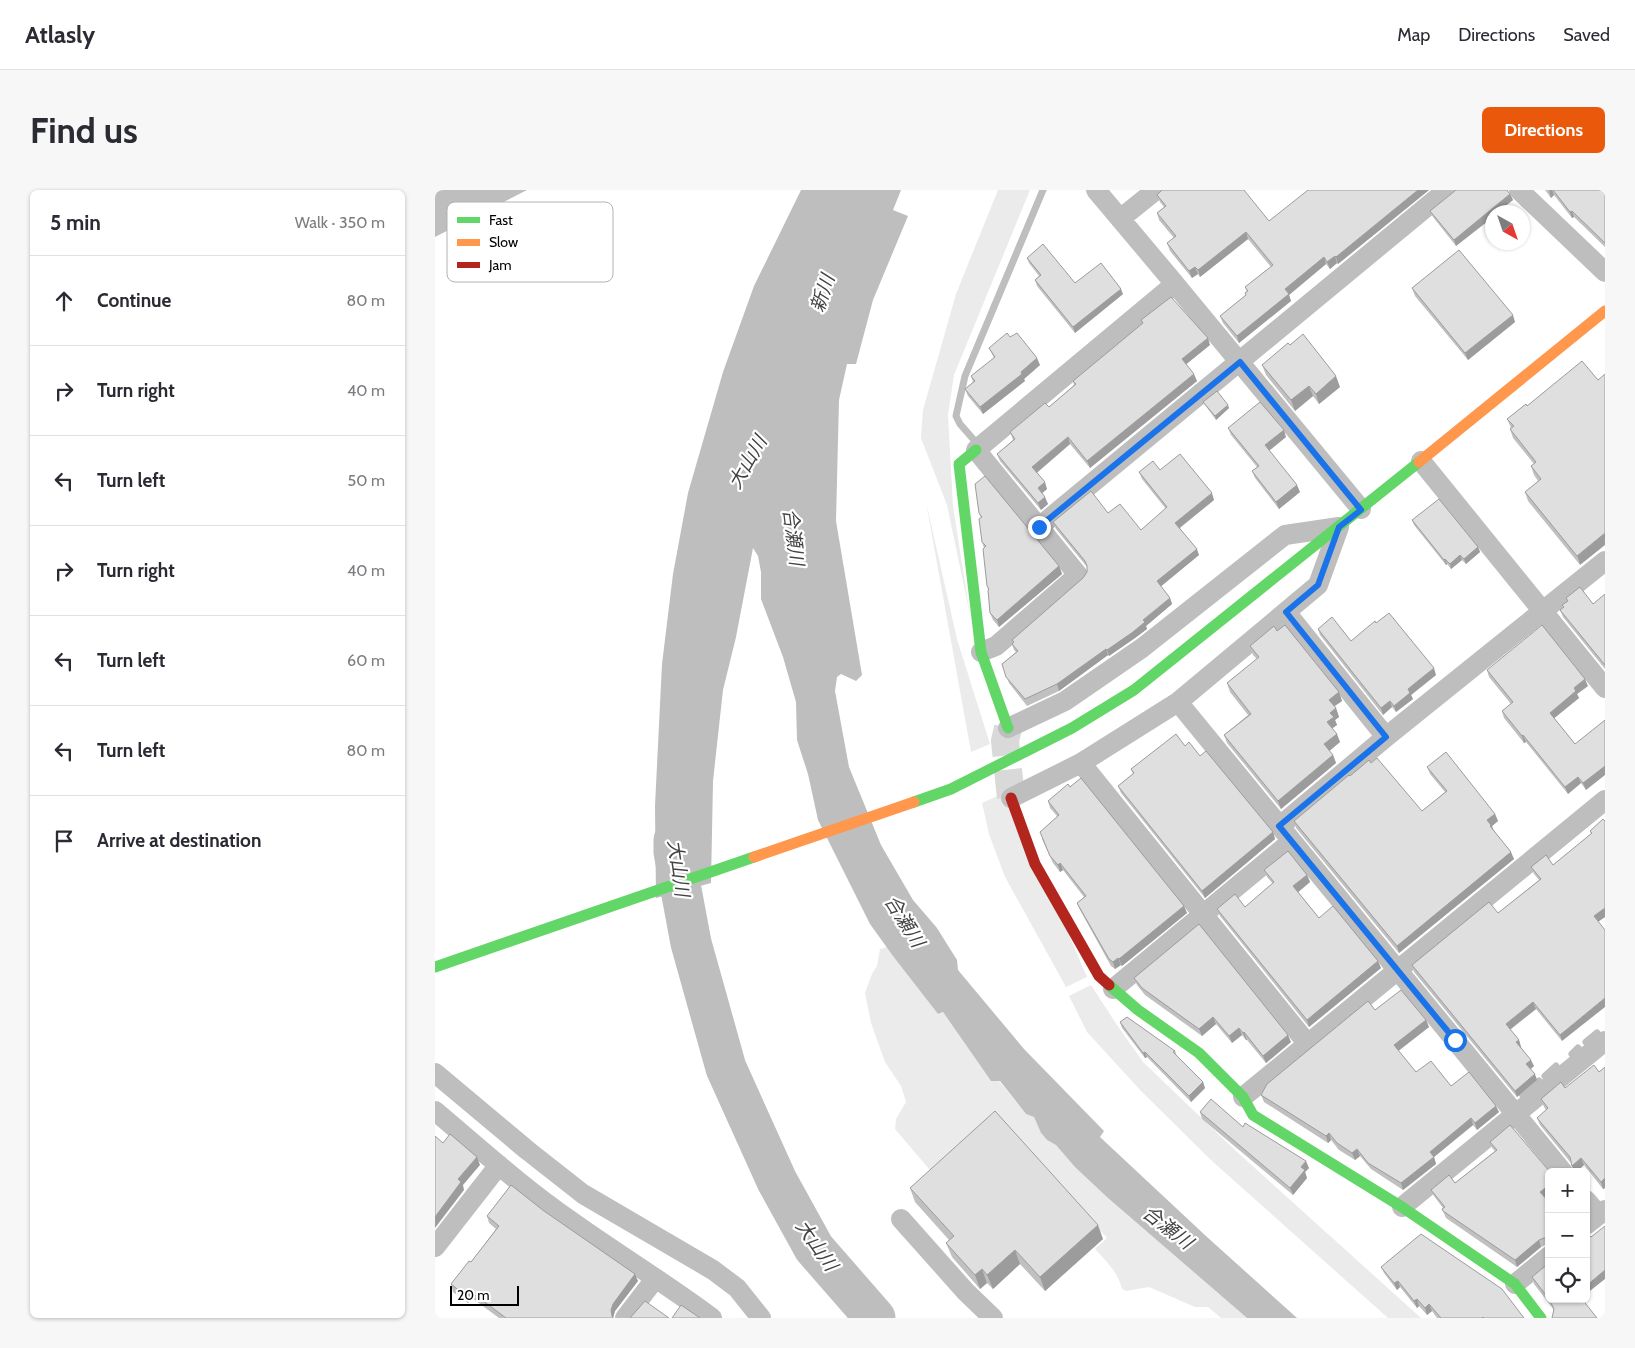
<!DOCTYPE html>
<meta charset="utf-8">
<style>
:root{--surface:#fff;--page:#f7f7f7;--text:#2b2b33;--muted:#7c7c81;--line:#e1e1e2;--accent:#ea580c}
body{margin:0;font-family:Cabin,"Noto Sans JP",sans-serif;background:var(--page);color:var(--text)}
.controls{position:absolute;right:15px;bottom:15px;display:grid;overflow:hidden;border-radius:8px;box-shadow:0 1px 4px #0004}
.controls button{width:45px;height:45px;display:grid;place-items:center;padding:0;border:0;border-bottom:1px solid var(--line);background:var(--surface);color:var(--text);font:25px sans-serif}
.compass{position:absolute;left:1050px;top:15px;width:45px;height:45px;border-radius:50%;background:var(--surface);box-shadow:0 1px 4px #0004;rotate:140deg}
.scale{position:absolute;left:15px;bottom:12px;width:69px;box-sizing:border-box;padding-left:5px;border:2px solid #000;border-top:0;font-size:14px;line-height:18px;white-space:nowrap;color:#000;-webkit-text-stroke:4px #fff;paint-order:stroke}
.stop{position:absolute;width:15px;height:15px;margin:-11px;border:4px solid #1a73e8;border-radius:50%;background:#fff}
.stop.end{background:#1a73e8;border-color:#fff;box-shadow:0 1px 5px #0008}
.list{margin:0;padding:0;list-style:none}
h2{display:flex;justify-content:space-between;align-items:center;height:65px;margin:0;padding:0 20px;font-size:21px}
h2 small{font-size:16px;font-weight:400;color:var(--muted)}
.list li{display:grid;grid-template-columns:32px 1fr auto;gap:15px;align-items:center;box-sizing:border-box;height:90px;padding:0 20px;border-top:1px solid var(--line)}
.list b{display:block;font-size:19px;white-space:nowrap}
.list em{font-size:16px;font-style:normal;color:var(--muted)}
.icon{flex:none;width:28px;height:28px;fill:none;stroke:currentColor;stroke-width:2;stroke-linecap:round;stroke-linejoin:round}
.map{position:relative;flex:none;width:1170px;height:1128px;overflow:hidden;border-radius:8px}
header{display:flex;align-items:center;gap:30px;box-sizing:border-box;height:70px;padding:0 25px;background:var(--surface);border-bottom:1px solid var(--line)}
header strong{font-size:24px}
nav{display:flex;gap:28px;margin-inline-start:auto;font-size:18px}
.intro{display:flex;align-items:center;justify-content:space-between;box-sizing:border-box;height:120px;padding:0 30px}
h1{margin:0;font-size:35px}
.button{padding:12px 22px;border-radius:8px;background:var(--accent);color:#fff;font-size:18px;font-weight:700}
main{display:flex;gap:30px;padding:0 30px}
aside{flex:1;background:var(--surface);border-radius:8px;box-shadow:0 1px 4px #0004}
.map>svg:first-child{display:block}
.green{fill:#ebebeb}
.water{fill:#bebebe}
.lines{fill:none;stroke-linecap:round;stroke-linejoin:round}
.stream{stroke:#bebebe;stroke-width:7}
.river{stroke:#bebebe;stroke-width:41}
.secondary-tunnel{stroke:#d9d9d9;stroke-width:28;stroke-dasharray:28 14;stroke-linecap:butt}
.street{stroke:#bebebe;stroke-width:20}
.fast{stroke:#63d668;stroke-width:11}
.slow{stroke:#ff974d;stroke-width:11}
.jam{stroke:#b3261e;stroke-width:11}
.wall{fill:#c0c0c0}
.shaded-wall{fill:#9c9c9c}
.building{fill:#dfdfdf;stroke:#9c9c9c}
.route{stroke:#1a73e8;stroke-width:6}
.labels{text-anchor:middle;stroke-width:4.5;stroke-linejoin:round;paint-order:stroke}
.water-label{font-size:19px;font-style:italic;fill:#434343;stroke:#fff}
.key{fill:#fff;stroke:#b2b2b2;stroke-width:1}
.key-label{font-size:14px;fill:#000}
</style>
<header>
<strong>Atlasly</strong>
<nav><a>Map</a><a>Directions</a><a>Saved</a></nav>
</header>
<div class="intro"><h1>Find us</h1><a class="button">Directions</a></div>
<main>
<aside>
<h2>5 min<small>Walk · 350 m</small></h2>
<ul class="list">
<li><svg class="icon" aria-label="ahead" viewBox="0 0 24 24"><path d="M12 20V5M6 11l6-6 6 6"/></svg><div><b>Continue</b></div><em>80 m</em></li>
<li><svg class="icon" aria-label="right" viewBox="0 0 24 24"><path d="M7 20v-9h11M14 6l5 5-5 5"/></svg><div><b>Turn right</b></div><em>40 m</em></li>
<li><svg class="icon" aria-label="left" viewBox="0 0 24 24"><path d="M17 20v-9H6M10 6l-5 5 5 5"/></svg><div><b>Turn left</b></div><em>50 m</em></li>
<li><svg class="icon" aria-label="right" viewBox="0 0 24 24"><path d="M7 20v-9h11M14 6l5 5-5 5"/></svg><div><b>Turn right</b></div><em>40 m</em></li>
<li><svg class="icon" aria-label="left" viewBox="0 0 24 24"><path d="M17 20v-9H6M10 6l-5 5 5 5"/></svg><div><b>Turn left</b></div><em>60 m</em></li>
<li><svg class="icon" aria-label="left" viewBox="0 0 24 24"><path d="M17 20v-9H6M10 6l-5 5 5 5"/></svg><div><b>Turn left</b></div><em>80 m</em></li>
<li><svg class="icon" aria-label="arrive" viewBox="0 0 24 24"><path d="M6 21V4h12l-3 4 3 4H6"/></svg><div><b>Arrive at destination</b></div></li>
</ul>
</aside>
<div class="map">
<svg width="1170" height="1128" viewBox="0 0 1170 1128">
<rect width="100%" height="100%" fill="#fff"/>
<path class="green" d="M563,0H595L519,185L513,225L518,316L535,425L512,315L486,248L488,220L521,104Z
M491,312L522,449L555,554L536,562Z
M572,602L652,787L631,797L570,687L554,644L547,613Z
M452,757L503,824L508,822L556,891H564L591,924L599,927L606,943L612,950L621,955L641,977L673,1008L812,1128H786L773,1117H760L714,1097L691,1101L687,1099C683,1082 671,1071 660,1059L672,1048L565,931L500,986L460,939L461,929L471,912L466,896L450,872L436,833L430,803L437,784L442,776L445,759Z
M656,795L680,832L708,872L801,961L986,1128H953L777,971L706,901L652,842L634,806Z"/>
<path class="water" d="M0,0H92L0,47Z
M366,0H466L458,20L473,26L438,110L421,174H412L404,210L401,331L427,485L421,491L406,484L402,487L400,501L414,577L446,655L478,710L502,738L522,770L523,780L589,859L669,941L665,947L772,1047L862,1128H812L673,1008L640,977L621,955L612,950L606,943L599,927L591,924L565,891H556L508,822L503,824L458,766L435,734L383,630L373,584L362,550L361,512L348,467L326,409V382L323,366L318,358L301,447L288,500L278,591L276,693L221,708L220,616L227,474L238,384L253,303L288,182L319,96Z"/>
<g class="lines">
<path class="stream" d="M539,250L525,234L521,226L530,186L608,0
M1151,852L1162,843
M1137,864L1143,858
M1110,886L1121,876
M1087,904L1104,891"/>
<path class="river" d="M239,650V662L256,753L291,878L342,991L379,1058L440,1128"/>
<path class="secondary-tunnel" d="M573,538L570,551L576,608"/>
<path class="street" d="M1084,0L1170,82
M685,29L721,0
M740,94L926,319
M986,271L1170,498
M604,337L1012,0
M851,422L951,547
M546,462L561,456L643,385L541,260L740,94L661,0
M743,512L1128,982
M573,538L630,511L707,458L850,345L904,337L883,395L743,512L646,573L576,608
M646,573L872,853
M845,636L951,547L1170,371
M678,799L857,651
M0,883L92,960L148,1004L278,1080L302,1098L326,1128
M808,907L1170,610
M0,921C44,958 88,998 136,1031C182,1064 232,1094 277,1128
M1151,1010L1164,1025
M967,1017L1170,851
M466,1029L531,1102L558,1128
M1151,1035L1170,1020
M0,1057L64,975
M1080,1094L1114,1066
M190,1128L220,1089"/>
<path class="fast" d="M541,260L524,274L546,462L573,538
M479,612L516,599L637,538L699,500L984,272
M0,777L319,667
M674,795L703,820L764,863L808,907L818,925L967,1017L1080,1094L1106,1128"/>
<path class="slow" d="M984,272L1170,121
M319,667L479,612"/>
<path class="jam" d="M576,608L600,674L664,786L674,795"/>
</g>
<path class="wall" d="M994,0L903,74L902,73L895,79L891,74L854,105L856,111L804,153L788,133L785,126L811,105L810,103L812,102L810,97L836,77L813,49L765,87L763,84L757,88L735,61L732,53L739,48L724,30L722,23L729,17L725,12L722,5L834,31Z
M1110,0H1170V57L1139,27L1137,28L1119,5L1116,8Z
M1075,4L1078,10L1058,22V27L1021,56L998,27L995,21Z
M592,68L640,93L688,104L640,143L602,96L600,90L604,86L594,73Z
M977,98L1080,132L1033,170L980,106Z
M706,130L775,155L751,174L762,191L655,278L635,254L602,283L612,299L607,303L613,314L606,320L565,271L562,264L578,250L575,242L614,217L639,195L638,191L707,134Z
M575,147L605,175L589,189L590,191L548,224L533,206L530,199L538,192L536,186L559,168L554,158Z
M855,155L905,197L884,214L878,206L860,221L831,185L827,175Z
M768,212L794,218L781,230L770,215Z
M1091,214L1145,375L1093,311L1090,302L1103,291L1099,285L1096,276L1099,274L1078,248L1075,239L1076,238L1072,229Z
M793,238L851,247L834,261L865,302L844,319L820,288L817,281L822,277L796,245Z
M725,280L779,310L745,338L764,365L726,396L735,408L737,414L711,436L712,439L700,448L674,466L673,465L624,501L592,516L574,493L567,474L581,462L579,460L577,454L578,453L577,450L648,388L652,382V377L621,339L618,332L673,323L706,340L731,319L707,289L704,282Z
M544,323L624,376L627,384L564,437L558,430L555,423L549,358L547,352L546,328Z
M977,330L1043,357L1045,362L1031,374L1027,370L1016,379L1012,374L1011,375L979,335Z
M1170,404V479L1128,427L1125,420L1128,418L1127,415L1132,412L1131,408L1158,414Z
M883,439L916,451L1001,485L976,505L978,509L961,522L957,517L948,525L885,445Z
M842,441L904,502L907,511L899,516L901,518L904,527L900,530L902,535L897,538L905,552L894,561L898,565L901,573L846,619L792,553L789,545L813,525L795,502L792,493L822,469L818,465L815,456Z
M1052,480L1153,496L1142,504L1144,508L1119,528L1140,554L1151,600L1146,593L1133,604L1091,552L1089,553L1069,528L1067,521L1076,514L1054,487Z
M750,556L765,566L838,642L840,649L770,708L686,603L683,596L698,584L696,579Z
M992,577L1060,624L1063,631L1057,636L1058,639L1079,669L964,763L861,638L859,631L915,586L987,621L1010,602L995,584Z
M613,611L749,716L752,723L687,776L686,775L680,779L676,776L645,720L642,713L649,707L628,680L625,682L618,673L607,649L622,626L615,618Z
M1170,631V727L1163,732L1127,851L1101,819L1075,840L1084,850L1086,857L1099,876L1096,879L1102,890L1082,907L979,782L977,775L1063,723L1104,690L1099,684L1096,677L1118,675L1156,644L1155,641Z
M829,680L872,685L875,692L863,702L884,728L946,778L874,837L785,726L782,719L810,717L838,694L832,687Z
M699,788L856,852L831,873L812,850H811L807,845L797,853L781,834L767,846L710,805L702,795Z
M940,820L991,830L994,837L963,861L981,882L1016,896L1064,922L1042,940L1038,935L999,967L1001,974L968,1000L936,979L925,966L920,970L904,960L896,950L893,953L829,912L826,905Z
M685,832L740,861L742,866L768,892L770,898L756,912L712,867L710,868L687,838Z
M1170,877V998L1168,999L1149,975L1141,982H1139L1136,973L1105,935L1102,928L1111,920L1109,917L1106,909L1164,882Z
M765,922L808,937L874,978L870,982L872,988L858,1005L767,929Z
M1055,952L1114,1012V1055L1112,1054L1106,1057L1082,1077L1011,1028L1007,1019L1008,1018L999,1006L996,1000L1020,993L1060,961L1057,958Z
M475,998L668,1049L610,1101L585,1074L558,1099L552,1093L545,1099L517,1067L511,1053L514,1050L480,1012Z
M109,1021L203,1091L180,1121L178,1128H64L37,1108L33,1113L18,1102L16,1094L36,1072L61,1039L54,1033L52,1026Z
M946,1077L1089,1128H1002L997,1121L992,1125L984,1116L982,1118L965,1097L962,1100L949,1083Z
M1097,1087L1147,1109L1119,1120L1099,1094Z"/>
<path class="shaded-wall" d="M983,0H994L903,74L901,67Z
M1115,0H1117L1119,5L1116,8L1114,1Z
M1075,4L1078,10L1063,22H1058V27L1021,56L1019,50Z
M1137,21L1139,27L1137,28L1135,22Z
M811,42L813,49L765,87L763,80Z
M900,66L902,73L895,79L892,72Z
M889,67L891,74L854,105L856,111L804,153L802,146L850,99Z
M760,77L763,84L757,88L754,81Z
M686,99L688,104L640,143L638,137Z
M1078,125L1080,132L1033,170L1030,163Z
M773,148L775,155L749,176L747,169Z
M602,168L605,175L589,189L590,191L548,224L545,217Z
M759,184L762,191L655,278L652,271Z
M901,186L905,197L884,214L881,204Z
M874,196L878,206L860,221L856,210Z
M793,215L794,218L781,230L780,226Z
M849,240L851,247L832,262L830,255Z
M633,247L635,254L600,284L597,277Z
M610,292L612,299L605,305L603,298Z
M862,295L865,302L844,319L841,312Z
M777,303L779,310L743,339L740,333Z
M610,307L613,314L606,320L603,313Z
M1170,343V355L1145,375L1142,366Z
M1043,357L1045,362L1031,374L1029,369Z
M762,359L764,365L724,398L722,391Z
M1025,365L1027,370L1016,379L1015,374Z
M1010,369L1012,374L1011,375L1009,370Z
M624,376L627,384L564,437L562,430Z
M735,408L737,414L711,436L712,439L700,448L674,466L672,460Z
M671,459L673,465L624,501L622,494Z
M999,478L1001,485L976,505L978,509L961,522L959,516L973,499Z
M1150,489L1153,496L1142,504L1144,508L1117,530L1115,523L1139,498Z
M904,502L907,511L897,518L894,510Z
M955,511L957,517L948,525L946,518Z
M901,518L904,527L900,530L902,535L895,540L892,532L895,523Z
M902,544L905,552L892,563L889,554Z
M1088,545L1091,552L1089,553L1087,546Z
M898,565L901,573L846,619L843,611Z
M1170,576V585L1151,600L1148,593Z
M1143,587L1146,593L1133,604L1130,597Z
M1060,624L1063,631L1057,636L1059,642L1052,630Z
M838,642L840,649L770,708L767,701Z
M1076,662L1079,669L964,763L962,756Z
M625,673L628,680L625,682L623,675Z
M872,685L875,692L861,704L858,696Z
M749,716L752,723L687,776L684,769Z
M1170,718V727L1161,733L1159,726Z
M683,768L686,775L680,779L678,772Z
M943,771L946,778L874,837L872,830Z
M1170,808V817L1127,851L1125,845Z
M1098,812L1101,819L1073,841L1071,834Z
M778,827L781,834L767,846L764,839Z
M991,830L994,837L962,862L959,855Z
M804,838L807,845L797,853L794,846Z
M809,842L812,850H811L808,843Z
M853,845L856,852L831,873L828,866Z
M1084,850L1086,857L1084,859L1081,852Z
M710,862L712,867L710,868L708,863Z
M1096,870L1099,876L1094,880L1091,874Z
M1100,884L1102,890L1082,907L1080,901Z
M768,892L770,898L756,912L754,906Z
M1061,916L1064,922L1042,940L1040,933Z
M1036,928L1038,935L999,967L1001,974L968,1000L966,993L995,962Z
M894,943L896,950L893,953L891,946Z
M922,959L925,966L920,970L917,963Z
M42,967L45,975L28,995L29,1000L0,1038V1027L23,989Z
M1146,968L1149,975L1141,982H1139L1137,976Z
M871,971L874,978L870,982L872,988L858,1005L855,998L866,977Z
M1170,988V998L1168,999L1166,992Z
M1114,995V1004L1108,1009L1105,1002Z
M663,1035L668,1049L610,1101L605,1087Z
M1104,1050L1106,1057L1082,1077L1080,1070Z
M580,1060L585,1074L558,1099L552,1085Z
M547,1079L552,1093L545,1099L540,1085Z
M1170,1080V1089L1151,1104V1096Z
M200,1084L203,1091L180,1121L178,1128H177L176,1120L178,1114Z
M963,1091L965,1097L962,1100L959,1093Z
M35,1101L37,1108L33,1113L31,1106Z
M982,1109L984,1116L982,1118L979,1111Z
M994,1114L997,1121L992,1125L990,1118Z"/>
<path class="building" d="M727,0H809L834,31L873,0H983L901,67L900,66L892,72L889,67L850,99L854,104L802,146L785,126L811,105L810,103L813,101L810,97L838,75L811,42L763,80L760,77L754,81L732,53L741,46L722,23L731,16L722,5Z
M1021,0H1072L1075,4L1019,50L995,21Z
M1118,0H1170V53L1137,21L1135,22Z
M608,54L640,93L666,73L686,99L638,137L600,90L606,85L592,68Z
M1024,60L1078,125L1030,163L977,98Z
M736,107L773,148L747,169L759,184L652,271L633,247L597,277L610,292L603,298L610,307L603,313L562,264L580,249L575,242L610,213L614,217L641,194L638,191L708,133L706,130Z
M572,143L575,147L582,143L602,168L586,182L587,184L545,217L530,199L540,191L536,186L560,167L554,158Z
M868,144L901,186L881,204L874,196L856,210L827,175L853,153L855,155Z
M1147,171L1163,190L1170,184V343L1142,366L1090,302L1106,289L1096,276L1101,272L1075,239L1079,236L1072,229L1091,214L1092,216Z
M782,201L793,215L780,226L768,212Z
M825,212L849,240L830,255L862,295L841,312L817,281L824,276L793,238Z
M745,264L777,303L740,333L762,359L722,391L735,408L708,430L710,432L698,442L672,460L671,459L622,494L590,509L571,487L567,474L583,461L577,454L579,452L577,450L648,388L652,382V376L650,371L618,332L656,301L673,323L685,314L706,340L732,317L704,282L718,271L725,280Z
M550,286L624,376L562,430L555,423L553,400L554,399L552,396L548,359L551,356L547,352L544,329L547,327L544,323L540,294Z
M1004,309L1043,357L1029,369L1025,365L1015,374L1010,369L1009,370L977,330Z
M1145,397L1158,414L1170,404V475L1125,420L1129,417L1127,415L1133,411L1131,408Z
M954,423L999,478L973,499L975,503L959,516L955,511L946,518L883,439L897,427L916,451L940,431L941,433Z
M850,435L904,502L894,510L901,518L895,523L899,527L892,532L902,544L889,554L898,565L843,611L789,545L816,524L792,493L824,467L815,456L839,436L842,441Z
M1107,435L1150,489L1139,498L1141,501L1115,523L1140,554L1170,530V576L1148,593L1143,587L1130,597L1088,545L1087,546L1067,521L1078,512L1052,480Z
M741,544L750,556L754,552L765,566L771,561L838,642L767,701L683,596L699,583L696,579Z
M1011,562L1060,624L1052,630L1056,635L1055,636L1076,662L962,756L859,631L914,585L915,586L934,570L936,573L942,568L987,621L1012,601L992,577Z
M646,588L749,716L684,769L683,768L678,772L674,769L642,713L651,706L625,673L623,675L615,666L605,642L624,625L613,611L633,594L635,597Z
M1168,629L1170,631V718L1159,726L1170,740V808L1125,845L1098,812L1071,834L1084,850L1081,852L1096,870L1091,874L1100,884L1080,901L977,775L1054,712L1063,723L1106,689L1096,677L1111,665L1118,675L1157,643L1155,641Z
M853,661L872,685L858,696L884,728L898,716L943,771L872,830L782,719L800,704L810,717L839,692L829,680Z
M764,734L853,845L828,866L809,842L808,843L804,838L794,846L778,827L764,839L707,798L699,788Z
M966,800L991,830L959,855L981,882L996,871L1016,896L1034,882L1061,916L1040,933L1036,928L995,962L999,967L966,993L933,973L922,959L917,963L902,953L894,943L891,946L826,905L832,894L933,811L940,820Z
M692,827L740,861L738,862L768,892L754,906L710,862L708,863L685,832Z
M1159,875L1164,882L1170,877V988L1166,992L1146,968L1137,976L1135,967L1102,928L1113,918L1106,909L1126,892L1130,898Z
M776,909L808,937L810,933L871,971L866,977L870,980L855,998L765,922Z
M560,921L663,1035L605,1087L580,1060L552,1085L547,1079L540,1085L511,1053L519,1046L475,998Z
M1075,935L1115,982H1114V995L1105,1002L1114,1012V1048H1109L1104,1050L1080,1070L1008,1021L1007,1019L1010,1017L996,1000L1014,985L1020,993L1062,960L1055,952Z
M15,944L42,967L23,989L26,992L0,1027V946L8,953Z
M76,995L109,1021L200,1084L178,1114L176,1120L177,1126L178,1128H71L35,1101L31,1106L16,1094L34,1071L36,1072L64,1036L52,1026Z
M1170,1036V1080L1151,1096V1042L1156,1047Z
M986,1044L1067,1099L1089,1128H1049L1048,1127L1047,1128H1006L994,1114L990,1118L982,1109L979,1111L963,1091L959,1093L946,1077Z
M1114,1073V1109L1097,1087Z
M1114,1109H1147L1162,1128H1117L1119,1119Z
M210,1111L234,1128H195Z
M246,1115L265,1128H237Z"/>
<g class="lines">
<path class="route" d="M604,337L805,172L926,320L904,337L883,395L851,422L951,547L844,636L1020,850"/>
</g>
<g class="labels">
<g class="water-label">
<text transform="translate(387 103) rotate(-72)" y="7">新川</text>
<text transform="translate(312 272) rotate(-60)" y="7">大山川</text>
<text transform="translate(359 347) rotate(83)" y="7">合瀬川</text>
<text transform="translate(244 678) rotate(82)" y="7">大山川</text>
<text transform="translate(470 731) rotate(58)" y="7">合瀬川</text>
<text transform="translate(733 1037) rotate(38)" y="7">合瀬川</text>
<text transform="translate(382 1055) rotate(55)" y="7">大山川</text>
</g>
</g>
<rect x="12" y="12" width="166" height="80" rx="8" class="key"/>
<rect x="22" y="27" width="23" height="6" fill="#63d668"/>
<rect x="22" y="49" width="23" height="7" fill="#ff974d"/>
<rect x="22" y="72" width="23" height="6" fill="#b3261e"/>
<g class="key-label">
<text x="54" y="35">Fast</text>
<text x="54" y="57">Slow</text>
<text x="54" y="80">Jam</text>
</g>
</svg>
<div class="controls">
<button>+</button>
<button>−</button>
<button><svg class="icon" aria-label="locate" viewBox="0 0 24 24"><circle cx="12" cy="12" r="6"/><path d="M12 2v4M12 18v4M2 12h4M18 12h4"/></svg></button>
</div>
<svg class="compass" viewBox="-18 -18 36 36"><path d="M0-13l5 13h-10z" fill="#e53935"/><path d="M0 13l5-13h-10z" fill="#7c7c81"/></svg>
<div class="scale">20 m</div>
<div class="stop" style="left:1020px;top:850px"></div>
<div class="stop end" style="left:604px;top:337px"></div>
</div>
</main>
